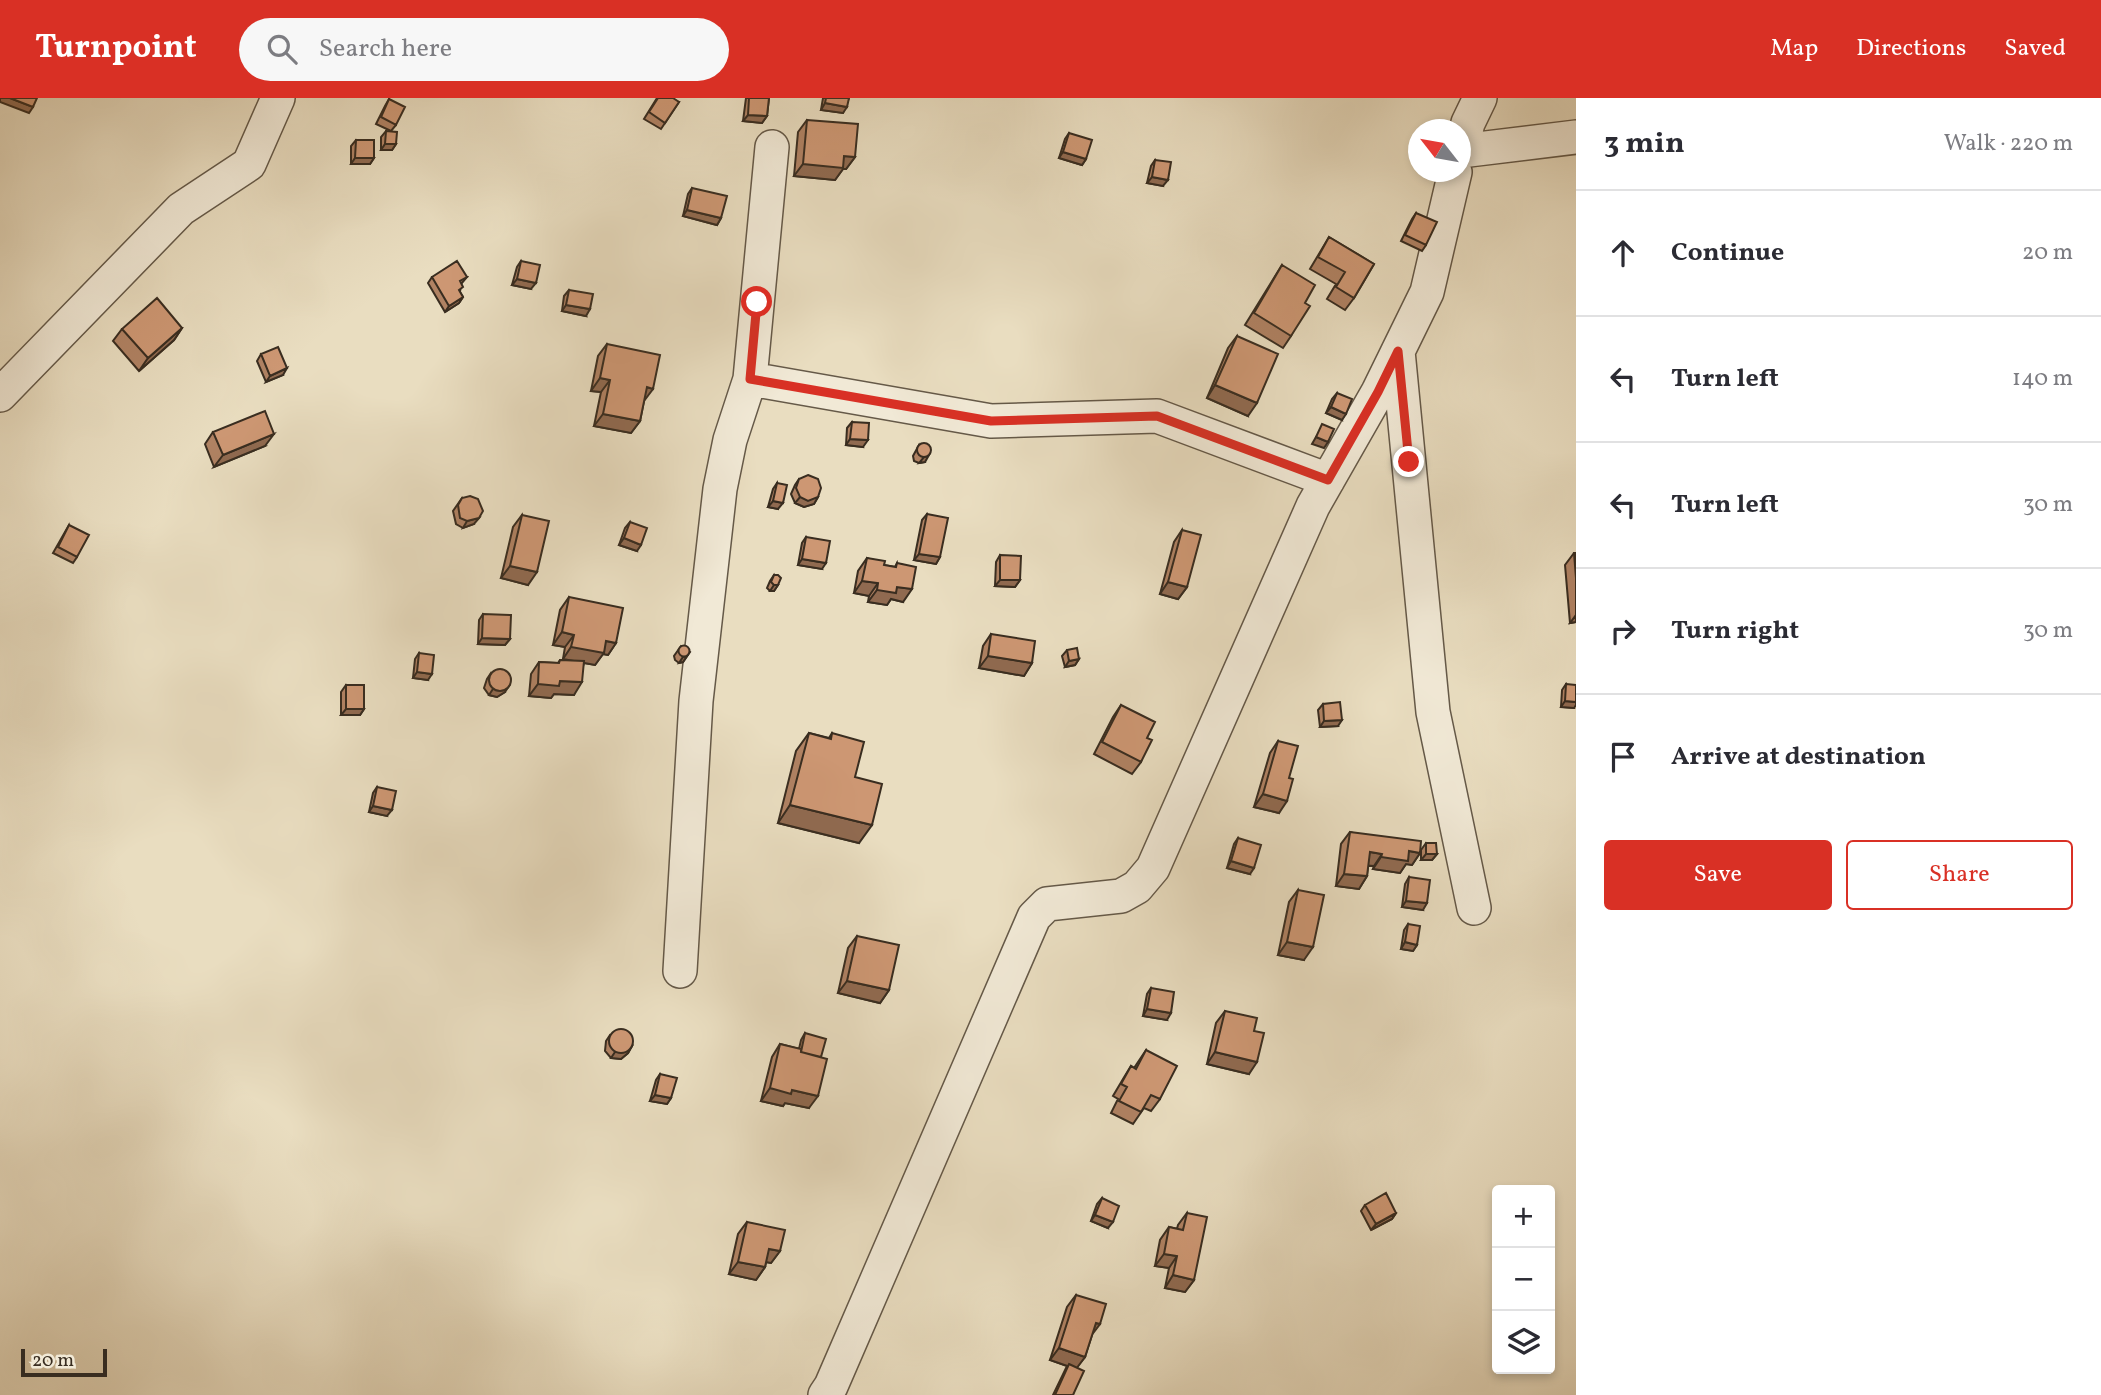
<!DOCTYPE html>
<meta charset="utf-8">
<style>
:root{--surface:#fff;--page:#f7f7f7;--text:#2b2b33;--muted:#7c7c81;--line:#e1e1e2;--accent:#d93025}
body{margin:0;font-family:Vollkorn,serif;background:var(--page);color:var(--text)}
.controls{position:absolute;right:21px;bottom:21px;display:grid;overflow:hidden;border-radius:7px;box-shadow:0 4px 10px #0003}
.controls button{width:63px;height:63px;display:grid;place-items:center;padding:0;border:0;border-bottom:2px solid var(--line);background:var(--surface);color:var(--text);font:35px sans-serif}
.compass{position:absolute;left:1408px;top:21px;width:63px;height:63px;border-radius:50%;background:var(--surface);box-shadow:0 4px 10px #0003;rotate:301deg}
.scale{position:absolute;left:21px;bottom:18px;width:86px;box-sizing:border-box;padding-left:7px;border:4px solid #392d20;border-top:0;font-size:19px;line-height:24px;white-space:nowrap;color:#392d20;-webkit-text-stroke:5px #f1e9d6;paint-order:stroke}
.stop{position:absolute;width:21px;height:21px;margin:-16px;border:5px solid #d93025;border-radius:50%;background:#fff}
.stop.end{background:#d93025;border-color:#fff;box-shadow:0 2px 7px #0008}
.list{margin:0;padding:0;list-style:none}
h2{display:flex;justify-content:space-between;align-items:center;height:91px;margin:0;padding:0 28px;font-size:30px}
h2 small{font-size:23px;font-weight:400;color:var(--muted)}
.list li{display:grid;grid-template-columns:46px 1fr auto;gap:21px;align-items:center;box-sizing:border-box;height:126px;padding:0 28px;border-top:2px solid var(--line)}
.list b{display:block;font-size:26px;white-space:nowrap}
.list em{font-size:23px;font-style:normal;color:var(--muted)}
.actions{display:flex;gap:14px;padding:21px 28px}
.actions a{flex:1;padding:16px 0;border:2px solid var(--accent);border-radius:7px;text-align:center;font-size:24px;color:var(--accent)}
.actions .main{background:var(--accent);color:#fff}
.icon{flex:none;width:38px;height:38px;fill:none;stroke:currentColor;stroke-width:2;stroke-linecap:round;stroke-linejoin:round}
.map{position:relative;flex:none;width:1576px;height:1297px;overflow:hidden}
header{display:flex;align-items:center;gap:42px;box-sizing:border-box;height:98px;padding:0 35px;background:var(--accent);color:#fff}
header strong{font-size:33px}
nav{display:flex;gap:38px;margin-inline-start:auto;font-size:24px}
.search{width:490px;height:63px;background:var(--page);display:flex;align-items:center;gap:18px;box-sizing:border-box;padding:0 24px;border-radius:38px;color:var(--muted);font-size:26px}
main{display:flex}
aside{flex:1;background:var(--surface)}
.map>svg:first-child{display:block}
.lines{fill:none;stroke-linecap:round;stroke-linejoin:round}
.minor-casing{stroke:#655948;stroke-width:36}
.minor{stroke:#f1e9d6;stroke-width:33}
.wall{fill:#b08263;stroke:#392d20;stroke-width:2}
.shaded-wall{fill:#906a50;stroke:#392d20;stroke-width:2}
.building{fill:#cd9773;stroke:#392d20;stroke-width:2}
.route{stroke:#d93025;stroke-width:9}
</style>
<header>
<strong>Turnpoint</strong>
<div class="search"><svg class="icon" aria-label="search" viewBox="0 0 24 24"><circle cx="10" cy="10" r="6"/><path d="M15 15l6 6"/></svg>Search here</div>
<nav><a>Map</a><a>Directions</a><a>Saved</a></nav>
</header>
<main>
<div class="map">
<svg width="1576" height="1297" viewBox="0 0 1576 1297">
<rect width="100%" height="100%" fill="#e9ddc0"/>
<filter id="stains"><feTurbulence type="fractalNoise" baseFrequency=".00286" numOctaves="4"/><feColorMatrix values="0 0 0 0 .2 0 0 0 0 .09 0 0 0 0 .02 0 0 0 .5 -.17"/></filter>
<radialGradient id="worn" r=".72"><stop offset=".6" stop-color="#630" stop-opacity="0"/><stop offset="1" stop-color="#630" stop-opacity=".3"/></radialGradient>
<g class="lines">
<g class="minor-casing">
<path id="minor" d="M1461,52L1468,25L1480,0
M1461,53L1576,39
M1398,253L1433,614L1474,810
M750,281L991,323L1157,318L1328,382
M0,297L181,111L249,66L278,0
M680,873L696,603L720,391L730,342L750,281L772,49
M825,1297L831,1288L1034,819L1047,806L1121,798L1137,789L1153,770L1313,408L1378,294L1427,194L1455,74"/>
</g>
<use href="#minor" class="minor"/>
</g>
<path class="wall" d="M657,0L679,4L661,31L644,21Z
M746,0H769L767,18L762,25L743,23Z
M823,0H849L843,15L821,12Z
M389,1L396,27L391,33L376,26L385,8Z
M807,22L855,59L846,71H843L835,82L794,78L798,34Z
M386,33L396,46L392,52H381V39Z
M1069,35L1086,61L1082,67L1059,60L1065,41Z
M356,42L374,60L370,66H351V48Z
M1155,62L1163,88L1147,85L1151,68Z
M692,90L721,120L717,127L683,118L688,96Z
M1416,115L1426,147L1422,153L1401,143L1412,121Z
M1329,139L1374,166L1354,200L1345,212L1327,201L1336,186L1310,171Z
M521,163L531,191L512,187L517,169Z
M1282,167L1305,205L1291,238L1283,250L1245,227Z
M432,179H467L461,186L460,194L463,199L459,205L445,214L428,185Z
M569,192L586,218L562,213L564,198Z
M182,230L174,242L139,273L113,243L122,231Z
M1237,238L1248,318L1207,300L1228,250Z
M607,246L644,303L640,323L631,335L594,328L601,294L591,293L598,258Z
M261,256L283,277L266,284L257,263Z
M1337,295L1342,322L1326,315L1332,301Z
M852,324L863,349L846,347L847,330Z
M213,334L265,348L214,369L205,346Z
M919,347L925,364L919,365L914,363L913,358Z
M799,381L818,399L814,406L804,409L795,405L791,396L795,387Z
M777,385L778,411L768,409L773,391Z
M462,400L474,426L463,430L456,426L453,413Z
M927,416L940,459L936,466L914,462L922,422Z
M522,417L528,487L501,480L513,429Z
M630,424L637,453L619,447L625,430Z
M69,427L77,459L73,465L53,455Z
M1182,432L1187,489L1178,501L1160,496L1174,444Z
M806,439L822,471L798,467L802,445Z
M1574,455H1576V524L1570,525L1565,467Z
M1000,457L1020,482L1015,489L995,488L996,464Z
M867,460L884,467L895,469L897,465L903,504L891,501L887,507L868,504L869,498L854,495L858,473Z
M774,477L778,487L774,493H770L767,490L770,483Z
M569,499L616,545L608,557L603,556L595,567L584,565L574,597L554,596L551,600L529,598L531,576L539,564L558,565L560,562H569L563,561L565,549L553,547L560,512Z
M483,516L510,541L505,547L478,546L479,522Z
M991,536L1032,565L1024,578L979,570L983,548Z
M681,548L690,554L683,564L679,565L675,562L674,558Z
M1067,552L1079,561L1075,567L1065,569L1062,558Z
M419,555L428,582L413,580L415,561Z
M491,575L505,594L497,599L489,597L484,590L487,581Z
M1566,586L1574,610L1561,609L1562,592Z
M346,587L364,611L360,617H341V594Z
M1323,606L1338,628L1320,629L1318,612Z
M1121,607L1147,640L1141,664L1132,676L1094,656L1113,619Z
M809,635L829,640L832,635L855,679L859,745L778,725L796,653Z
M1278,643L1289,680L1279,715L1254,709L1270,655Z
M377,689L387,718L369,714L373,695Z
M1350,734L1420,755L1412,767L1406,766L1400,775L1373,771L1374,768H1368L1367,778L1359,791L1336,788L1341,746Z
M1238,740L1250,776L1227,770L1234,746Z
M1426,745L1437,756L1432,762H1421V752Z
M1409,779L1423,812L1402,809L1405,786Z
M1298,792L1304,862L1278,857L1289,804Z
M1408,826L1417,847L1413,853L1401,851L1404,832Z
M857,838L889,892L880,905L838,895L848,850Z
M1151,890L1167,922L1143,918L1147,896Z
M1225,913L1254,933L1249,976L1207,966L1216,925Z
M805,935L821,959L809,1010L785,1005L783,1008L761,1003L772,959L780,946L799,951L801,942Z
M610,937L632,948L628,955L621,961L611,960L605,953L606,943Z
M1146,952L1160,1001L1151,1013L1144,1010L1133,1026L1111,1015L1118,1001L1113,998L1123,981L1131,968L1134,970Z
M660,976L671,1000L667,1006L650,1003L656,982Z
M1102,1100L1108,1130L1091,1123L1097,1106Z
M1365,1107L1396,1115L1392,1121L1371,1132L1361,1113Z
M1187,1115L1194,1182L1185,1194L1165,1190L1169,1170L1155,1168L1160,1142L1169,1129L1177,1131L1178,1127Z
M747,1124L780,1153L771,1165L766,1164L765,1169L756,1182L729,1176L738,1136Z
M1076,1197L1092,1237L1085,1259L1077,1269L1073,1297H1053L1067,1268L1050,1262L1067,1209Z"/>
<path class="shaded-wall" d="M0,0H10L33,9L29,15L0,4Z
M825,5L847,9L843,15L821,12Z
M748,17L767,18L762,25L743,23Z
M385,46H396L392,52H381Z
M1063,54L1086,61L1082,67L1059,60Z
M844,58L855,59L846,71H843L835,82L794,78L803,66Z
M355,60H374L370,66H351Z
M1152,79L1168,82L1163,88L1147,85Z
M687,112L721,120L717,127L683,118Z
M517,181L536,185L531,191L512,187Z
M463,199L459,205L445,214L449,208Z
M566,207L590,211L586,218L562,213Z
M182,230L174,242L139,273L148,260Z
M287,270L283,277L266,284L270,278Z
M600,280L610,282L601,294L591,293Z
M1215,287L1257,305L1248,318L1207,300Z
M647,289L653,291L644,303L638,302Z
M1331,309L1346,316L1342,322L1326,315Z
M603,316L640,323L631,335L594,328Z
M274,336L265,348L214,369L223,357Z
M1316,339L1328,344L1324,350L1312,346Z
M850,341L868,342L863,349L846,347Z
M929,357L925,364L919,365L924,359Z
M800,399H818L814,406L804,409L795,405Z
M773,403L783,405L778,411L768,409Z
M479,420L474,426L463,430L467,423Z
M624,440L641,447L637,453L619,447Z
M919,456L940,459L936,466L914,462Z
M802,461L826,465L822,471L798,467Z
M510,468L537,474L528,487L501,480Z
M1000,482H1020L1015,489L995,488Z
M862,483L878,485L869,498L854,495Z
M1168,484L1187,489L1178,501L1160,496Z
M774,487H778L774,493H770Z
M897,489L912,491L903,504L891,501L887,507L868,504L877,492Z
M1576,517V524L1570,525Z
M562,534L574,537L565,549L553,547Z
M482,540L510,541L505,547L478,546Z
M606,543L616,545L608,557L603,556L595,567L563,561L571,549Z
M687,558L683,564L679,565L683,559Z
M988,558L1032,565L1024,578L979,570Z
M1079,561L1075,567L1065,569L1069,563Z
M417,574L432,576L428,582L413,580Z
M560,583L582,584L574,597L554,596L551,600L529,598L538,586Z
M509,588L505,594L497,599L489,597L493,591Z
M1565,603L1576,604V607L1574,610L1561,609Z
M346,611H364L360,617H341Z
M1342,622L1338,628L1320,629L1324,623Z
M1263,696L1287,703L1279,715L1254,709Z
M790,707L872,727L859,745L778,725Z
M373,708L392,712L387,718L369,714Z
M1409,753L1420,755L1412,767L1406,766L1400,775L1373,771L1381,759Z
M1370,754L1382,756L1374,768L1361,767Z
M1426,756H1437L1432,762H1421Z
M1231,763L1254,770L1250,776L1227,770Z
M1344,776L1367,778L1359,791L1336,788Z
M1406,803L1427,805L1423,812L1402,809Z
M1287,844L1313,849L1304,862L1278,857Z
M1405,844L1417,847L1413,853L1401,851Z
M847,883L889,892L880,905L838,895Z
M1147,911L1171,915L1167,922L1143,918Z
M632,948L628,955L621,961L611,960L615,954Z
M1215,954L1257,964L1249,976L1207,966Z
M770,990L792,992L818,998L809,1010L785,1005L783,1008L761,1003Z
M655,997L671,1000L667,1006L650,1003Z
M1396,1115L1392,1121L1371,1132L1376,1126Z
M1095,1117L1113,1124L1108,1130L1091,1123Z
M769,1151L780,1153L771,1165L760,1163Z
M1164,1156L1177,1158L1169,1170L1155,1168Z
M738,1164L765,1169L756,1182L729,1176Z
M1173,1177L1194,1182L1185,1194L1165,1190Z
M1096,1225L1100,1226L1091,1238Z
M1059,1250L1085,1259L1076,1271L1050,1262Z"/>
<path class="building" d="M10,0H37L33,9Z
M658,0H673L679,4L665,25L649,14Z
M749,0H769L767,18L748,17Z
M826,0H849L847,9L825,5Z
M389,1L405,9L396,27L381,19Z
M807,22L858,26L855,59L844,58L843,70L803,66Z
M386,33L397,34L396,46H385Z
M1069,35L1092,42L1086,61L1063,54Z
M356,42H374V60H355Z
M1155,62L1171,64L1168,82L1152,79Z
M692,90L727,98L721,120L687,112Z
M1416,115L1437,124L1426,147L1405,137Z
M1329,139L1374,166L1354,200L1336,189L1345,174L1318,159Z
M457,163L467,179L460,183L463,189L459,192L463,199L449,208L432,179Z
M521,163L540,167L536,185L517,181Z
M1282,167L1315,187L1305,205L1310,208L1291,238L1254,215Z
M569,192L593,196L590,211L566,207Z
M157,200L182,230L148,260L122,231Z
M1237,238L1278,256L1257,305L1215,287Z
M607,246L660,257L653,291L647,289L640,323L603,316L610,282L600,280Z
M278,249L287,270L270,278L261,256Z
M1337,295L1352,301L1346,316L1331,309Z
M265,313L274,336L223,357L213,334Z
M852,324L869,325L868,342L850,341Z
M1322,326L1334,331L1328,344L1316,339Z
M917 352a7 7 0 1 1 14 0a7 7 0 1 1-14 0Z
M808,377L818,381L821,390L818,399L808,403L800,399L796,390L799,381Z
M777,385L787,387L783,405L773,403Z
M470,398L478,401L483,413L479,420L467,423L460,420L458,407L462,400Z
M927,416L948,420L940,459L919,456Z
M522,417L549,423L537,474L510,468Z
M630,424L647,430L641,447L624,440Z
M69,427L89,437L77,459L58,449Z
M1182,432L1201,437L1187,489L1168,484Z
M806,439L830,443L826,465L802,461Z
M1574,455H1576V480Z
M1000,457L1021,458L1020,482H1000Z
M867,460L885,463L884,467L896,469L897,465L916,469L912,491L897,489L896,495L877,492L878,485L862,483Z
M774,477H778L781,480L778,487H774L771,484Z
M569,499L623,510L616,545L606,543L604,555L571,549L574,537L562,534Z
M483,516L511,517L510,541L482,540Z
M991,536L1035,543L1032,565L988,558Z
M678.5 553a5.5 5.5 0 1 1 11 0a5.5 5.5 0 1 1-11 0Z
M1077,550L1079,561L1069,563L1067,552Z
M419,555L434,557L432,576L417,574Z
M560,562L584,563L582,584L560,583L559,588L538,586L539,564L559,565Z
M489 582a11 11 0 1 1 22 0a11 11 0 1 1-22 0Z
M1566,586L1576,587V604L1565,603Z
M346,587H364V611H346Z
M1340,604L1342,622L1324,623L1323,606Z
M1121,607L1155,624L1147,640L1152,642L1141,664L1102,644Z
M809,635L831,641L832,635L864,644L855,679L882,686L872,727L790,707Z
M1278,643L1298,648L1289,680L1293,681L1287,703L1263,696Z
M377,689L396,693L392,712L373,708Z
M1350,734L1421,743L1420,755L1409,753L1408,763L1381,759L1382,756L1370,754L1367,778L1344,776Z
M1238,740L1261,747L1254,770L1231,763Z
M1426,745H1436L1437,756H1426Z
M1409,779L1430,782L1427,805L1406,803Z
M1298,792L1324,797L1313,849L1287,844Z
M1408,826L1420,828L1417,847L1405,844Z
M857,838L899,847L889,892L847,883Z
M1151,890L1174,894L1171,915L1147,911Z
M1225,913L1257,920L1254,933L1264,935L1257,964L1215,954Z
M609 943a12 12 0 1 1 24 0a12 12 0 1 1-24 0Z
M805,935L826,941L821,959L801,954Z
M780,946L801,951V954L827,961L818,998L792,992L791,996L770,990Z
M1146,952L1177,968L1160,1001L1151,997L1141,1014L1119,1003L1127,989L1121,986L1131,968L1136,971Z
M660,976L677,980L671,1000L655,997Z
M1386,1095L1396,1115L1376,1126L1365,1107Z
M1102,1100L1119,1108L1113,1124L1095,1117Z
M1187,1115L1207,1119L1194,1182L1173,1177L1177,1158L1164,1156L1169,1129L1183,1132Z
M747,1124L785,1132L780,1153L769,1151L765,1169L738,1164Z
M1076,1197L1106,1206L1100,1226L1096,1225L1085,1259L1059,1250Z
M1069,1266L1084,1273L1073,1297H1055Z"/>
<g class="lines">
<path class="route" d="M757,204L750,281L991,323L1157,318L1328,382L1378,294L1398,253L1409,364"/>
</g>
<rect width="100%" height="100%" filter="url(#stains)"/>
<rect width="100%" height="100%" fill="url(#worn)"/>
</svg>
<div class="controls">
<button>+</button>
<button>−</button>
<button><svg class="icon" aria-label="layers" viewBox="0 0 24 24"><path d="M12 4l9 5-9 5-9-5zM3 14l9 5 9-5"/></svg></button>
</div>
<svg class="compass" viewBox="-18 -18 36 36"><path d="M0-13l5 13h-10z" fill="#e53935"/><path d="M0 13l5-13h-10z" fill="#7c7c81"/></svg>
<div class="scale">20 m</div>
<div class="stop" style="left:757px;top:204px"></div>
<div class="stop end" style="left:1409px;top:364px"></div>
</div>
<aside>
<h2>3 min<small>Walk · 220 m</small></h2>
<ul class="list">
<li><svg class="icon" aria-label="ahead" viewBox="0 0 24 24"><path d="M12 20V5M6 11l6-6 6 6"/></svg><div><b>Continue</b></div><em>20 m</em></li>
<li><svg class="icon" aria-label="left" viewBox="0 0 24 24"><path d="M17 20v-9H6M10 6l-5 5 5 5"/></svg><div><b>Turn left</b></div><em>140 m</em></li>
<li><svg class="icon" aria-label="left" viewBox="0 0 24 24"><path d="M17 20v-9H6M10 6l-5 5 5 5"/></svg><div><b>Turn left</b></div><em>30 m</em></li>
<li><svg class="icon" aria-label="right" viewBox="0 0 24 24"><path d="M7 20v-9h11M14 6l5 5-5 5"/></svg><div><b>Turn right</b></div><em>30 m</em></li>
<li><svg class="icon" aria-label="arrive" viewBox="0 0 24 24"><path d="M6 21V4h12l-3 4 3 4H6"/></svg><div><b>Arrive at destination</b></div></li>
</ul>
<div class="actions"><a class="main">Save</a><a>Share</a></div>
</aside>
</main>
